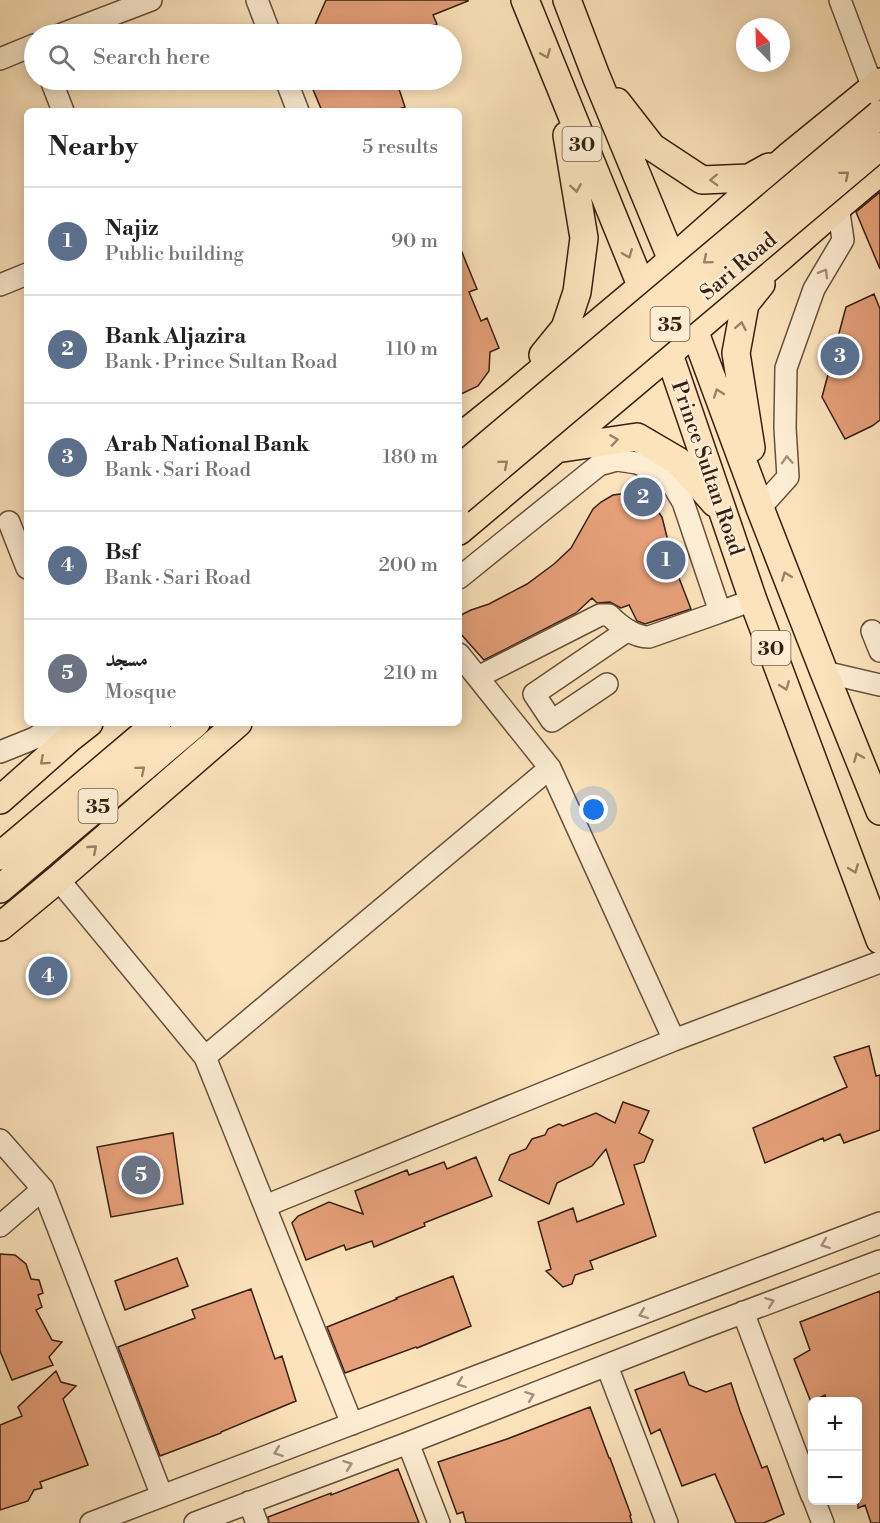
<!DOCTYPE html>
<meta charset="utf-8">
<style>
:root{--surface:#fff;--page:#f6f6f6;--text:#202124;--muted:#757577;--line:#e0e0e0;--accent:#8f2418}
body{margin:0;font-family:"Libre Bodoni",Amiri,serif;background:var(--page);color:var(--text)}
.controls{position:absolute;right:18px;bottom:18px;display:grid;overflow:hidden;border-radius:9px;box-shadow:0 3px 15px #0003}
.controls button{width:54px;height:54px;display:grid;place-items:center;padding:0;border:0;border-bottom:2px solid var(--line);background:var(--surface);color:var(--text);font:30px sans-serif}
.compass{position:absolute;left:736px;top:18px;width:54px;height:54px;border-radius:50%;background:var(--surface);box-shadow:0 3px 15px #0003;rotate:337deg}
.you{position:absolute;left:594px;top:810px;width:21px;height:21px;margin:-15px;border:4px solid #fff;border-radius:50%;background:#1a73e8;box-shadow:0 0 0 9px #1a73e833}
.badge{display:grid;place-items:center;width:39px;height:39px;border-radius:50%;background:var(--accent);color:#fff;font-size:20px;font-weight:700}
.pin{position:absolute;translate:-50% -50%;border:3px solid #fff;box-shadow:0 2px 6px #0006}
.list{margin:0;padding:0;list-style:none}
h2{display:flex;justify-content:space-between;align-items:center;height:78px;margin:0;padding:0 24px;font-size:26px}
h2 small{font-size:20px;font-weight:400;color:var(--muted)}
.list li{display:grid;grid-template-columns:39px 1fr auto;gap:18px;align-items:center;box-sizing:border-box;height:108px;padding:0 24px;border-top:2px solid var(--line)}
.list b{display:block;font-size:22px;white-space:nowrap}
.list p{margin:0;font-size:20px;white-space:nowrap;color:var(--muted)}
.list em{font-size:20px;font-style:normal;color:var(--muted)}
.icon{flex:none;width:33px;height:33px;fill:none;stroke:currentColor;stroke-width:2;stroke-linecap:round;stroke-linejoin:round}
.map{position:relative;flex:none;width:880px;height:1523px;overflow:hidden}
.search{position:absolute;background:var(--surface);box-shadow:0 3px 15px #0003;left:24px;top:24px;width:438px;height:66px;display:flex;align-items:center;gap:15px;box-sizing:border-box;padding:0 21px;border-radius:33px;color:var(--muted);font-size:22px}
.panel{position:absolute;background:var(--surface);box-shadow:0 3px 15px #0003;left:24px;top:108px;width:438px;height:618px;border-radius:9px}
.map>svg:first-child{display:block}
.building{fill:#e6a079;stroke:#371f12;stroke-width:1.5}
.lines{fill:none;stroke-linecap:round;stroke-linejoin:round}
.minor-casing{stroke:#68503c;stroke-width:24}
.major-casing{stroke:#371f12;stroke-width:30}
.minor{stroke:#fdedd3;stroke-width:21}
.major{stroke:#fce3bc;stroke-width:27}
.major-bridge-casing{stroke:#371f12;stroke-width:30;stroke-linecap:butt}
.major-bridge{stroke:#fce3bc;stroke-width:27}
.oneway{stroke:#9a8167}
.oneway2{stroke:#a4907c}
.labels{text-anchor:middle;stroke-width:5;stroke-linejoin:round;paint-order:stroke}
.shield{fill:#fdedd3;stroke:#725d4c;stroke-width:1.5}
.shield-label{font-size:20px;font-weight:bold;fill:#371f12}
.street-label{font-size:21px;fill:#371f12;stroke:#fdedd3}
</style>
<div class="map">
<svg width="880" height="1523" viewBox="0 0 880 1523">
<rect width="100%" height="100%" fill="#fce3bc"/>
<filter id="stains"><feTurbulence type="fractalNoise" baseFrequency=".00333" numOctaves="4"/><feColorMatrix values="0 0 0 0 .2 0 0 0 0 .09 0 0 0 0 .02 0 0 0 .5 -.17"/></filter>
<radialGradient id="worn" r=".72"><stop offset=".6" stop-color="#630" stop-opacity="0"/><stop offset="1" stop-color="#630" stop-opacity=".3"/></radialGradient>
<path class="building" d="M326,0H468V1L433,15L437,24L409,34H311Z
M309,80H396L405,107L394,111H322Z
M880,192V269L856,212Z
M459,245L477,289L469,292L481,321L487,318L499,348L490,352L489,371L478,386L459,395Z
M874,294L880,309V420L872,426L845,439L822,397L846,307Z
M629,493L642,497L652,503L662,517L674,565L691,609L645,624L637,621L629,605L621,608L610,602L597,603L592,598L576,613L484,660L459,632V616L471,610L489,604L527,584L554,564L571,548L593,509L601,502L613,495Z
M869,1046L876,1076L880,1075V1130L844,1143L840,1134L824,1141L823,1138L765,1163L753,1128L847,1087L834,1057Z
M623,1102L649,1111L639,1133L653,1140L644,1162L634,1165L656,1236L590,1261L593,1269L575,1275L572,1284L563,1287L546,1271L551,1269L538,1222L573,1208L577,1222L624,1204L606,1149L592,1166L557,1183L549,1204L499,1180L510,1155L526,1149L532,1139L545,1135L548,1129L559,1124L563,1126L596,1113L615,1123Z
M173,1133L183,1204L111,1217L97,1147Z
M476,1157L492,1196L424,1223L425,1226L374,1247L372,1241L346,1250L344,1245L306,1260L292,1223L298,1216L329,1202L363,1214L355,1191L407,1170L409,1175L444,1162L447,1169Z
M0,1254L15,1255L26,1264L31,1279L39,1280L43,1293L38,1295L42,1307L36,1310L52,1340L62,1342L49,1357L53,1365L12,1380L0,1351Z
M177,1258L188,1286L125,1310L115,1281Z
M453,1276L471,1326L417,1348L416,1347L345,1373L327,1327L397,1299L396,1298Z
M251,1289L275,1359L282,1356L296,1401L221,1432V1433L160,1456L118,1347L195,1318L192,1310Z
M880,1291V1523H871L865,1505L858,1508V1401H827L825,1395L811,1402L794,1359L810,1350L800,1322Z
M56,1371L61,1382L76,1386L63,1399L88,1465L40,1482L42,1488L34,1490L28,1501L0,1510V1425L22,1416L18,1407Z
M684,1372L689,1385L706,1392L731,1383L740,1411L762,1468L767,1466L784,1514L764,1523H736L715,1474L682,1486L660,1429L651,1434L635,1390Z
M590,1407L609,1458H610L631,1515L630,1516L632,1523H466L463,1512L457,1514L438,1462L507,1439Z
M398,1469L419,1523H269L268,1517L331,1493V1495Z"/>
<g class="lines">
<g class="minor-casing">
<path id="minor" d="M257,0L270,34
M840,0L873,88
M62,34L151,0
M0,59L34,45
M51,80L63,111
M286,80L298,111
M0,285L27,274
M760,508L788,477L785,428L786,368L814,289L843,240L838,206
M9,522L27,568
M459,578L599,465L617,460L637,463L657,472L674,487L683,502L720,612L649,637C633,637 620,626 609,615H600L478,677
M720,612L753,600
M872,631L880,651
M459,654L550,768L674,1040
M824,672L880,685
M607,684L552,721L534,694L628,630
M0,752L35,738L56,723
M58,879L205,1057L352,1424
M205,1057L550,768
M0,1140L43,1189L162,1496
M265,1206L674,1040L880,962
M0,1226L43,1189
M743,1312L812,1496
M607,1366L667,1523
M408,1443L439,1523
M814,1500L823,1523
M249,1502L257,1523
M91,1523L880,1223
M195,1523L408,1443L694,1331L880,1261"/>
</g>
<g class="major-casing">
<path id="major" d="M525,0L669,354L753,600L880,940
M567,0L596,76L672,260L694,330L760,508L824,672L880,811
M617,102L652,147L702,180L749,178L769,167
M543,355L565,328L577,292L584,238L567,135
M459,438L510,397L641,287L788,157L880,82
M751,448L736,353L745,304L761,284
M556,449L637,437L678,461L715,503
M459,531L669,354C705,320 744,289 781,257C814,228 846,199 880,172
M0,800L70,738L89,723
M0,856L157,723
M0,889L196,723
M0,927L58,879L238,723"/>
</g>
<use href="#minor" class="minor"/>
<use href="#major" class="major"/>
<g class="major-bridge-casing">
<path id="major-bridge" d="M459,469L880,114
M459,501L880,146"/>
</g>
<use href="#major-bridge" class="major-bridge"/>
</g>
<defs><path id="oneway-chevron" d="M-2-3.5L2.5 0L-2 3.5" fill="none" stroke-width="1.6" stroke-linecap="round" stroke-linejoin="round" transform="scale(1.5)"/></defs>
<g class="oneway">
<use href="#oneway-chevron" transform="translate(546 54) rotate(68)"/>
<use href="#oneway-chevron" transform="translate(845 175) rotate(-40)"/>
<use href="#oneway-chevron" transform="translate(714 180) rotate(178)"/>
<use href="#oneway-chevron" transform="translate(576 188) rotate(81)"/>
<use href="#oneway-chevron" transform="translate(628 254) rotate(68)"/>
<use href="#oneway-chevron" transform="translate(707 260) rotate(140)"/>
<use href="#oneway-chevron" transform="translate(741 326) rotate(-79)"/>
<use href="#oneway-chevron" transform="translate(718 393) rotate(-110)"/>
<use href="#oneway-chevron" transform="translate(614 440) rotate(-8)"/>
<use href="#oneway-chevron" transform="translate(504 464) rotate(-40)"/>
<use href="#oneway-chevron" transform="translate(786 576) rotate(-111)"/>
<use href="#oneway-chevron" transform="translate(785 686) rotate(69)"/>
<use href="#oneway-chevron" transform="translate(858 757) rotate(-112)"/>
<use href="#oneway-chevron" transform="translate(44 761) rotate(138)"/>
<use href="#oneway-chevron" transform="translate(141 770) rotate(-40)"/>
<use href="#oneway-chevron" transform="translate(93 849) rotate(-41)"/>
<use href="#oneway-chevron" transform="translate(854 869) rotate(69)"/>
</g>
<g class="oneway2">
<use href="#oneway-chevron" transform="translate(824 273) rotate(-60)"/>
<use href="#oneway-chevron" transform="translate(787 460) rotate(-93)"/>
<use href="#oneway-chevron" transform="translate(825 1244) rotate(159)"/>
<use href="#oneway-chevron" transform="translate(770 1302) rotate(-21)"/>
<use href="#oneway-chevron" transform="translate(643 1314) rotate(159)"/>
<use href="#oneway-chevron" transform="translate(461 1383) rotate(159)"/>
<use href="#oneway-chevron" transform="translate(530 1396) rotate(-21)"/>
<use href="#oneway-chevron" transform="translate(278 1452) rotate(159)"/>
<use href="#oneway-chevron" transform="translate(348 1465) rotate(-20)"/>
</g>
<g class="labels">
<g class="shield">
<rect x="562.5" y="127" width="39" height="34" rx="4.5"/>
<rect x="650.5" y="307" width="39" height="34" rx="4.5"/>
<rect x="751.5" y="631" width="39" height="34" rx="4.5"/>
<rect x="78.5" y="789" width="39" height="34" rx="4.5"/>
</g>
<g class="shield-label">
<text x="582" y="151">30</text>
<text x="670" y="331">35</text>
<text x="771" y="655">30</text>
<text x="98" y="813">35</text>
</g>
<g class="street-label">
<text transform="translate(738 266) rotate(-40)" y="7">Sari Road</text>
<text transform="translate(708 468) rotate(71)" y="7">Prince Sultan Road</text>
</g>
</g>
<rect width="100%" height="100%" filter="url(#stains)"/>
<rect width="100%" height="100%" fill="url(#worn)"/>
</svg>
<div class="controls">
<button>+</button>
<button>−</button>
</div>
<svg class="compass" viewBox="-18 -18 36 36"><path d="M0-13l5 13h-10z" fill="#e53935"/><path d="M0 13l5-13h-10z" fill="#757577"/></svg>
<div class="you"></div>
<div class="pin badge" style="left:666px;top:560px;background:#5c6f8a">1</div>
<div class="pin badge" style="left:643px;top:497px;background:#5c6f8a">2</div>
<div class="pin badge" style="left:840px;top:356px;background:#5c6f8a">3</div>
<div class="pin badge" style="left:48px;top:976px;background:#5c6f8a">4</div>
<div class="pin badge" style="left:141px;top:1175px;background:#6b7280">5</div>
<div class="search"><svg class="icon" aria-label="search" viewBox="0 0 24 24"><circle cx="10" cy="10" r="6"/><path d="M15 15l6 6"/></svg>Search here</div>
<section class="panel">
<h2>Nearby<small>5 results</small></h2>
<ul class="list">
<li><span class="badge" style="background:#5c6f8a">1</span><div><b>Najiz</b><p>Public building</p></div><em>90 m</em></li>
<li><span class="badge" style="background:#5c6f8a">2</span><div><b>Bank Aljazira</b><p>Bank · Prince Sultan Road</p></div><em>110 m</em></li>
<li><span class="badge" style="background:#5c6f8a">3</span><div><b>Arab National Bank</b><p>Bank · Sari Road</p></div><em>180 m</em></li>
<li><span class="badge" style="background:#5c6f8a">4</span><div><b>Bsf</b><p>Bank · Sari Road</p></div><em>200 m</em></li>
<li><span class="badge" style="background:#6b7280">5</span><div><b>مسجد</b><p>Mosque</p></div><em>210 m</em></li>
</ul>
</section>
</div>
